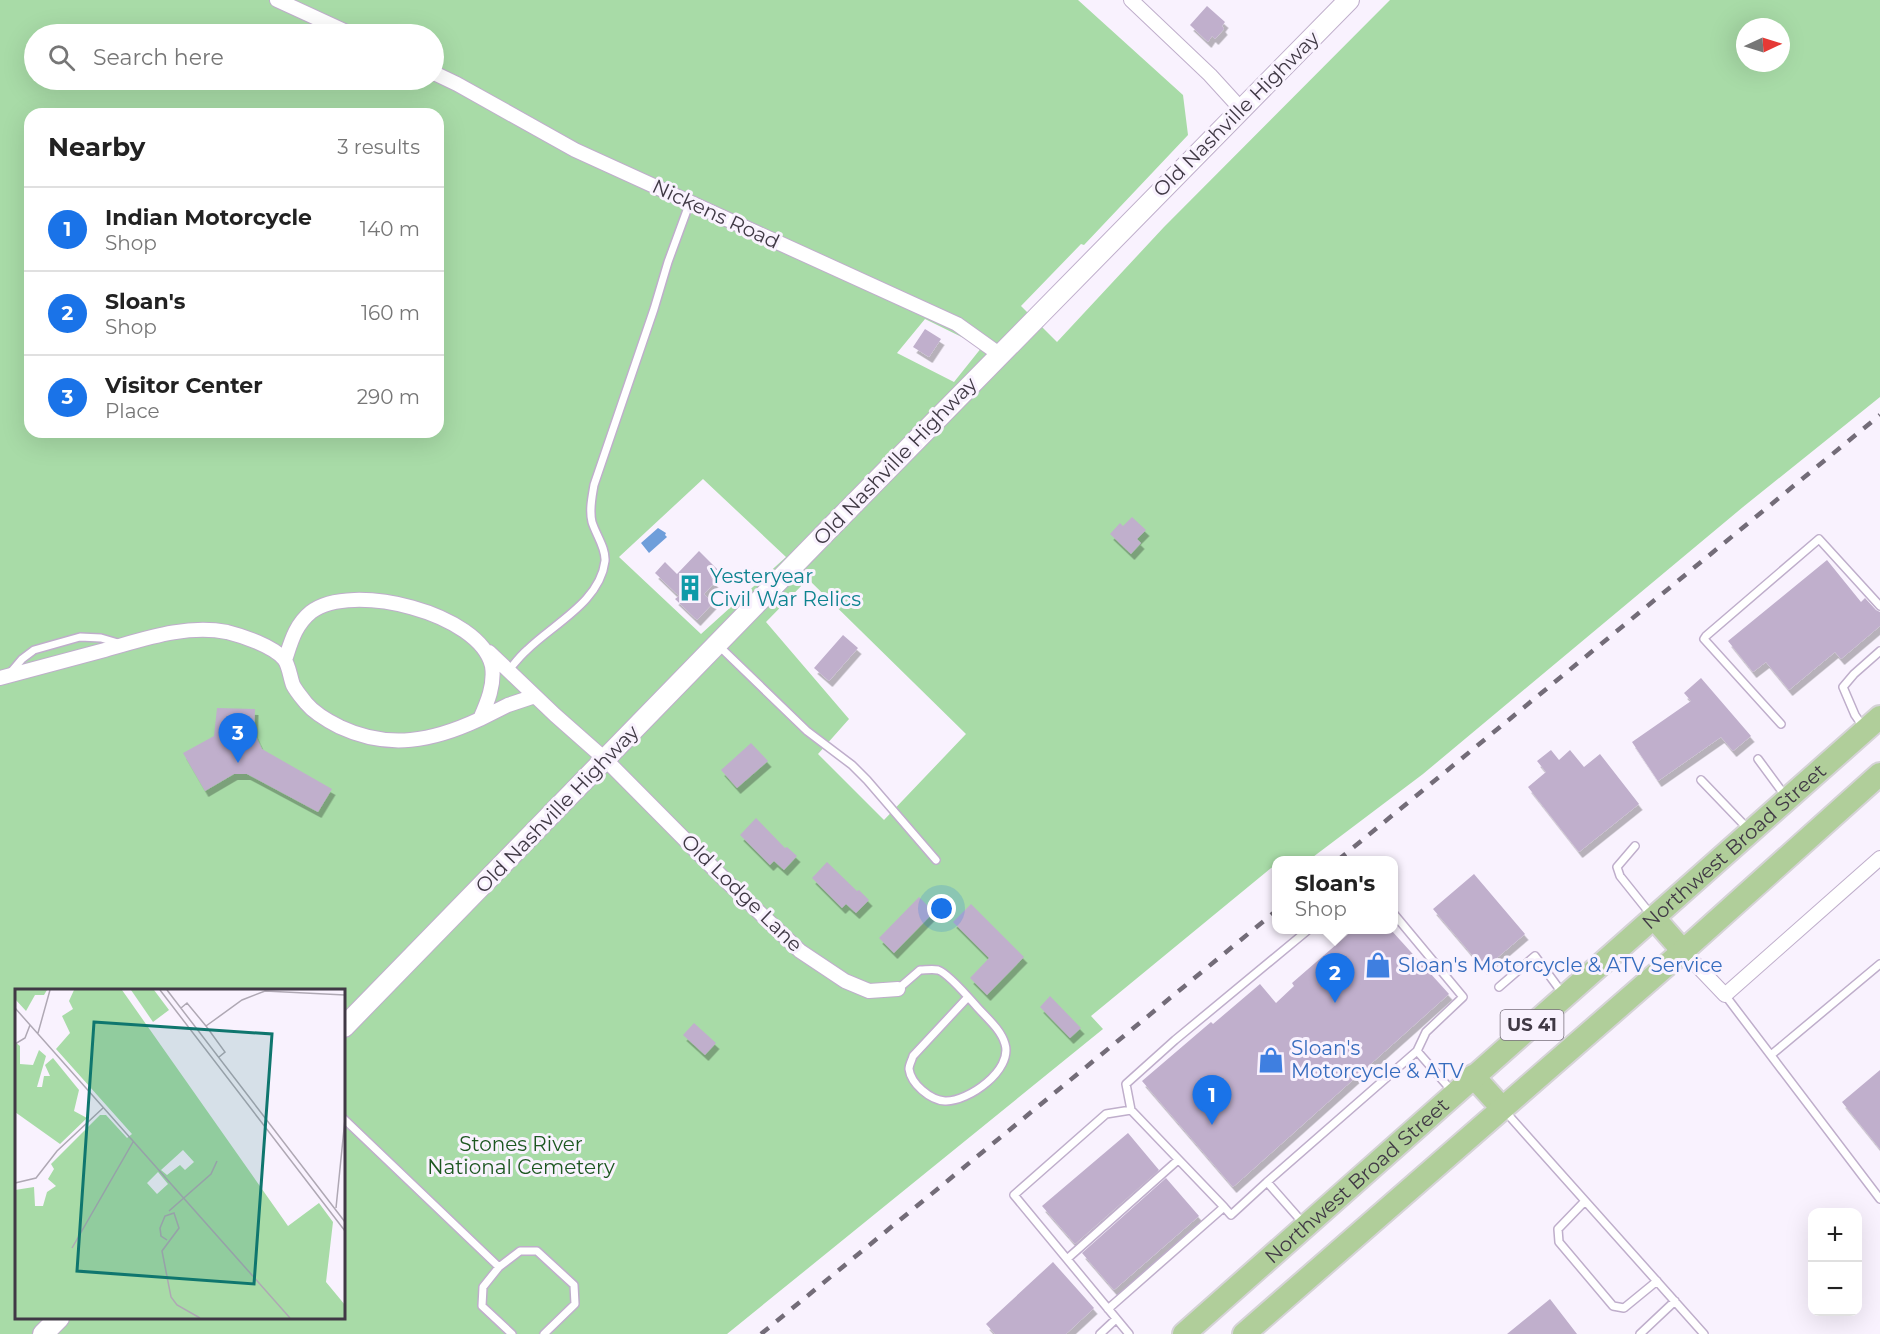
<!DOCTYPE html>
<meta charset="utf-8">
<style>
:root{--surface:#fff;--page:#f2f2f2;--text:#222;--muted:#767676;--line:#e0e0e0;--accent:#1a73e8}
body{margin:0;font-family:Montserrat,sans-serif;background:var(--page);color:var(--text)}
.controls{position:absolute;right:18px;bottom:18px;display:grid;overflow:hidden;border-radius:12px;box-shadow:0 6px 24px #0002}
.controls button{width:54px;height:54px;display:grid;place-items:center;padding:0;border:0;border-bottom:2px solid var(--line);background:var(--surface);color:var(--text);font:30px sans-serif}
.compass{position:absolute;left:1736px;top:18px;width:54px;height:54px;border-radius:50%;background:var(--surface);box-shadow:0 6px 24px #0002;rotate:86deg}
.you{position:absolute;left:942px;top:909px;width:21px;height:21px;margin:-15px;border:4px solid #fff;border-radius:50%;background:#1a73e8;box-shadow:0 0 0 9px #1a73e833}
.badge{display:grid;place-items:center;width:39px;height:39px;border-radius:50%;background:var(--accent);color:#fff;font-size:20px;font-weight:700}
.pin{position:absolute;translate:-50% -50px;filter:drop-shadow(0 2px 3px #0008)}
.pin::after{content:'';position:absolute;top:32px;width:21px;height:18px;background:inherit;clip-path:polygon(0 0,100% 0,50% 100%)}
.popup{position:absolute;left:1272px;top:856px;width:126px;height:78px;box-sizing:border-box;display:grid;place-content:center;border-radius:12px;background:var(--surface);filter:drop-shadow(0 2px 4px #0005);font-size:20px;white-space:nowrap;color:var(--muted)}
.popup b{font-size:22px;color:var(--text)}
.popup::after{content:'';position:absolute;left:50%;top:100%;margin-left:-12px;border:12px solid transparent;border-top-color:var(--surface)}
.list{margin:0;padding:0;list-style:none}
h2{display:flex;justify-content:space-between;align-items:center;height:78px;margin:0;padding:0 24px;font-size:26px}
h2 small{font-size:20px;font-weight:400;color:var(--muted)}
.list li{display:grid;grid-template-columns:39px 1fr auto;gap:18px;align-items:center;box-sizing:border-box;height:84px;padding:0 24px;border-top:2px solid var(--line)}
.list b{display:block;font-size:22px;white-space:nowrap}
.list p{margin:0;font-size:20px;white-space:nowrap;color:var(--muted)}
.list em{font-size:20px;font-style:normal;color:var(--muted)}
.icon{flex:none;width:33px;height:33px;fill:none;stroke:currentColor;stroke-width:2;stroke-linecap:round;stroke-linejoin:round}
.map{position:relative;flex:none;width:1880px;height:1334px;overflow:hidden}
.search{position:absolute;background:var(--surface);box-shadow:0 6px 24px #0002;left:24px;top:24px;width:420px;height:66px;display:flex;align-items:center;gap:15px;box-sizing:border-box;padding:0 21px;border-radius:33px;color:var(--muted);font-size:22px}
.panel{position:absolute;background:var(--surface);box-shadow:0 6px 24px #0002;left:24px;top:108px;width:420px;height:330px;border-radius:18px}
.map>svg:first-child{display:block}
.green{fill:#a8dba7;fill-rule:evenodd}
.water{fill:#6f9eda}
.building{fill:#c0afcc;filter:url(#shadow)}
.lines{fill:none;stroke-linecap:round;stroke-linejoin:round}
.lane-casing{stroke:#bfaecb;stroke-width:10}
.street-casing{stroke:#bfaecb;stroke-width:16}
.secondary-casing{stroke:#bfaecb;stroke-width:22}
.primary-casing{stroke:#d5d3d6;stroke-width:26}
.lane{stroke:#fff;stroke-width:7}
.street{stroke:#fff;stroke-width:14}
.secondary{stroke:#fff;stroke-width:20}
.primary{stroke:#b0ce9a;stroke-width:22}
.rail{stroke:#736c78;stroke-width:4.5;stroke-dasharray:10 10;stroke-linecap:butt}
.labels{text-anchor:middle;stroke-width:6;stroke-linejoin:round;paint-order:stroke}
.shield{fill:#f9f2fe;stroke:#78707c;stroke-width:1.5}
.shield-label{font-size:18px;font-weight:bold;fill:#403945}
.street-label{font-size:20px;fill:#403945;stroke:#f9f2fe}
.culture-label{font-size:20px;fill:#0d838f;stroke:#f9f2fe;text-anchor:start}
.shop-label{font-size:20px;fill:#366cbe;stroke:#f9f2fe;text-anchor:start}
.park-label{font-size:20px;fill:#1c5720;stroke:#f9f2fe}
.inset-road{fill:none;stroke:#afa8b4;stroke-width:1.5}
.view{fill:#0f766e;fill-opacity:0.15;stroke:#0f766e;stroke-width:3}
.inset-edge{fill:none;stroke:#403945;stroke-width:3}
</style>
<div class="map">
<svg width="1880" height="1334" viewBox="0 0 1880 1334">
<defs>
<filter id="shadow"><feDropShadow dx="3.5" dy="6" stdDeviation="0" flood-color="#0004"/></filter>
</defs>
<rect width="100%" height="100%" fill="#f9f2fe"/>
<path class="green" d="M0,0H1078L1183,95L1188,135L1084,245L1081,244L1021,306L1057,342L1164,227L1390,0H1880V397L1743,507L1423,774L1309,860H1276V864L1091,1016L1103,1029L727,1334H0ZM1745,27H1781V63H1745ZM34,34H434V80H34ZM30,114H438V432H30ZM925,319L982,347L954,382L897,353ZM703,479L786,557L701,634L619,557ZM808,579L966,734L884,820L818,754L849,719L766,622ZM16,990H344V1318H16Z"/>
<path class="water" d="M658,528L666,533L665,535L667,537L649,553L641,543Z"/>
<path class="building" d="M1207,6L1225,22L1222,26L1224,29L1215,39L1212,36L1208,42L1190,25Z
M925,329L941,339L929,357L913,347Z
M1132,517L1146,530L1137,539L1141,543L1131,554L1110,534L1120,523L1123,526Z
M699,551L719,571L711,578L715,582L704,594L713,603L697,620L675,599L679,596L655,573L665,562L677,574Z
M1827,560L1861,602L1865,598L1876,610L1880,612V626L1841,659L1835,652L1789,690L1766,662L1753,672L1728,641Z
M843,635L858,648L829,681L814,668Z
M1701,678L1751,736L1733,751L1721,737L1658,781L1632,742L1691,701L1684,693Z
M217,708L255,709L254,732L262,749L332,789L318,812L247,774H234L205,791L183,753L214,736Z
M751,743L768,761L737,788L721,770Z
M1551,750L1559,760L1570,750L1584,767L1600,754L1639,804L1579,852L1528,787L1546,772L1537,761Z
M756,818L785,848L787,847L797,856L784,870L774,861L770,865L740,835Z
M827,862L857,891L859,890L869,900L856,913L846,904L842,908L812,878Z
M1474,874L1525,934L1484,969L1433,909Z
M919,897L934,912L894,953L879,938Z
M971,904L1024,957L987,995L970,978L989,958L953,922Z
M1353,930H1391L1449,994L1233,1187L1142,1081L1211,1022L1213,1024L1260,984L1276,1003L1294,986L1292,983Z
M1050,996L1081,1028L1070,1038L1040,1007Z
M694,1023L716,1043L705,1055L683,1035Z
M1880,1070V1149L1842,1102Z
M1128,1133L1159,1170L1075,1244L1042,1206Z
M1166,1178L1199,1216L1114,1290L1082,1253Z
M1053,1262L1094,1308L1066,1334H995L986,1324Z
M1550,1299L1577,1334H1507Z"/>
<g class="lines">
<g class="lane-casing">
<path id="lane" d="M719,646L807,731L852,765L867,780L936,860
M508,671C514,664 520,656 527,650C553,624 600,602 605,561C606,548 596,535 592,522C589,510 592,497 594,485L654,309L668,262L690,202
M11,672L22,659L34,650L80,637L101,638L118,643
M1781,724L1704,639L1706,636L1819,539L1880,606
M1864,728L1855,715L1843,687L1854,674L1880,651
M1758,759L1786,797
M1701,780L1749,830
M1635,846L1617,867L1620,876L1652,916
M1394,914L1463,997L1426,1032L1417,1051
M1499,987L1535,956L1563,994
M898,989L920,970C925,970 933,969 938,970C948,973 970,999 978,1008C988,1019 1001,1030 1005,1044C1013,1070 968,1102 945,1101C930,1100 911,1084 909,1069C909,1065 912,1060 913,1056L968,997
M1725,995L1880,1199
M1771,1055L1880,964
M1131,1110L1126,1084L1175,1040L1308,930
M1504,1110L1704,1334
M344,1119L499,1267
M1267,1182L1417,1051L1452,1091
M1585,1201L1558,1229L1559,1242L1613,1306L1624,1308L1657,1281
M1067,1259L1178,1160
M1108,1309L1224,1207L1231,1215L1267,1182L1304,1224
M512,1334L482,1306L483,1287L499,1267L520,1251H537L574,1285L575,1304L544,1334
M1100,1334L1116,1319
M1129,1334L1014,1195L1106,1114L1131,1110L1224,1207
M1640,1334L1675,1301"/>
</g>
<g class="street-casing">
<path id="street" d="M277,0L351,34
M1131,0L1210,75L1241,109
M434,73L457,84L575,150L957,324L999,354
M489,652L555,715L606,760L724,879L800,951L845,981L869,991L898,989
M0,678C34,669 68,660 101,651C142,640 184,624 227,632C243,636 273,646 284,659C289,665 290,677 293,685C296,691 302,698 306,703C315,714 328,721 340,727C389,750 433,741 480,719C487,703 495,685 492,666C480,613 351,581 311,612C295,625 291,642 285,660
M480,719L508,705L535,696
M1683,951L1725,995L1880,858"/>
</g>
<g class="secondary-casing">
<path id="secondary" d="M344,1027C678,684 1012,340 1349,0
M43,1334L59,1318"/>
</g>
<g class="primary-casing">
<g id="primary">
<path d="M1654,918L1683,951"/>
<path d="M1473,1076L1502,1108"/>
<path id="s1" d="M1184,1334L1880,717"/>
<path d="M1244,1334L1683,951L1880,774"/>
</g>
</g>
<use href="#lane" class="lane"/>
<use href="#street" class="street"/>
<use href="#secondary" class="secondary"/>
<use href="#primary" class="primary"/>
<path class="rail" d="M1338,860L1880,415
M761,1334L1276,911"/>
</g>
<defs>
<g id="building-bare" transform="scale(2.07)"><path d="M-4-6H4V6H1V3H-1V6H-4ZM-2.5-4.3h1.7v1.8h-1.7ZM.8-4.3h1.7v1.8H.8ZM-2.5-1h1.7V.8h-1.7ZM.8-1h1.7V.8H.8Z" fill="#0f9aa8" stroke="#f9f2fe" stroke-width="2.5" paint-order="stroke"/></g>
<g id="shop-bare" transform="scale(2.07)"><path d="M-5-2.5h2.3a2.7 3.5 0 0 1 5.4 0H5L5.5 6h-11ZM-1.5-2.5h3a1.5 2.3 0 0 0-3 0Z" fill="#3f7fe0" stroke="#f9f2fe" stroke-width="2.5" paint-order="stroke"/></g>
</defs>
<g fill-rule="evenodd">
<use href="#building-bare" x="690" y="588"/>
<use href="#shop-bare" x="1378" y="965"/>
<use href="#shop-bare" x="1271" y="1060"/>
</g>
<g class="labels">
<rect class="shield" x="1500.5" y="1010" width="63" height="30" rx="4.5"/>
<g class="shield-label">
<text x="1532" y="1031">US 41</text>
</g>
<g class="street-label">
<text transform="translate(1236 114) rotate(-45)" y="7">Old Nashville Highway</text>
<text transform="translate(716 214) rotate(25)" y="7">Nickens Road</text>
<text transform="translate(895 461) rotate(-46)" y="7">Old Nashville Highway</text>
<text transform="translate(557 809) rotate(-46)" y="7">Old Nashville Highway</text>
<text dy="7" stroke="none"><textPath href="#s1" startOffset="735">Northwest Broad Street</textPath></text>
<text transform="translate(742 893) rotate(44)" y="7">Old Lodge Lane</text>
<text dy="7" stroke="none"><textPath href="#s1" startOffset="231">Northwest Broad Street</textPath></text>
</g>
<g class="culture-label">
<text x="710" y="583">Yesteryear<tspan x="710" dy="23">Civil War Relics</tspan></text>
</g>
<g class="shop-label">
<text x="1398" y="972">Sloan's Motorcycle &amp; ATV Service</text>
<text x="1291" y="1055">Sloan's<tspan x="1291" dy="23">Motorcycle &amp; ATV</tspan></text>
</g>
<g class="park-label">
<text x="521" y="1151">Stones River<tspan x="521" dy="23">National Cemetery</tspan></text>
</g>
</g>
<g transform="translate(15 989)">
<rect width="330" height="330" fill="#f9f2fe"/>
<path d="M0,1H32L29,6H20L11,22L0,10ZM59,1H107L273,237L304,214L318,233L311,293L330,316V329H0V201L19,198L20,217H28L32,203L41,197L33,190L39,180L36,175L85,126H91L112,149L117,145L41,60L55,44L47,27L58,20L54,12ZM168,161L179,173L170,181L165,176L152,186L146,181ZM143,183L153,195L142,205L132,194ZM116,1H139L154,21L138,33ZM0,53L5,57V75L18,76L24,61L31,67L22,98H27L29,87H35L30,76L38,69L64,101L59,122L72,129L45,155L0,123Z" fill="#a8dba7" fill-rule="evenodd"/>
<path class="inset-road" d="M145,1L330,242M152,1L330,233M0,19L275,329M166,19L172,14L191,37L210,63L204,68M191,37L227,11L250,2L330,6M23,44L35,1M0,55L10,49L15,36M0,194L21,189L42,162L88,119M321,219L330,130M154,222L196,185L202,172M152,251L146,247L145,239L150,227L159,224L164,239L147,262L156,308L162,316L185,329M57,259L118,153"/>
<path class="view" d="M79,33L257,45L239,295L62,282Z"/>
<rect width="330" height="330" class="inset-edge"/>
</g>
</svg>
<div class="controls">
<button>+</button>
<button>−</button>
</div>
<svg class="compass" viewBox="-18 -18 36 36"><path d="M0-13l5 13h-10z" fill="#e53935"/><path d="M0 13l5-13h-10z" fill="#767676"/></svg>
<div class="you"></div>
<div class="pin badge" style="left:1212px;top:1125px">1</div>
<div class="pin badge" style="left:1335px;top:1003px">2</div>
<div class="popup"><b>Sloan's</b>Shop</div>
<div class="pin badge" style="left:238px;top:763px">3</div>
<div class="search"><svg class="icon" aria-label="search" viewBox="0 0 24 24"><circle cx="10" cy="10" r="6"/><path d="M15 15l6 6"/></svg>Search here</div>
<section class="panel">
<h2>Nearby<small>3 results</small></h2>
<ul class="list">
<li><span class="badge">1</span><div><b>Indian Motorcycle</b><p>Shop</p></div><em>140 m</em></li>
<li><span class="badge">2</span><div><b>Sloan's</b><p>Shop</p></div><em>160 m</em></li>
<li><span class="badge">3</span><div><b>Visitor Center</b><p>Place</p></div><em>290 m</em></li>
</ul>
</section>
</div>
